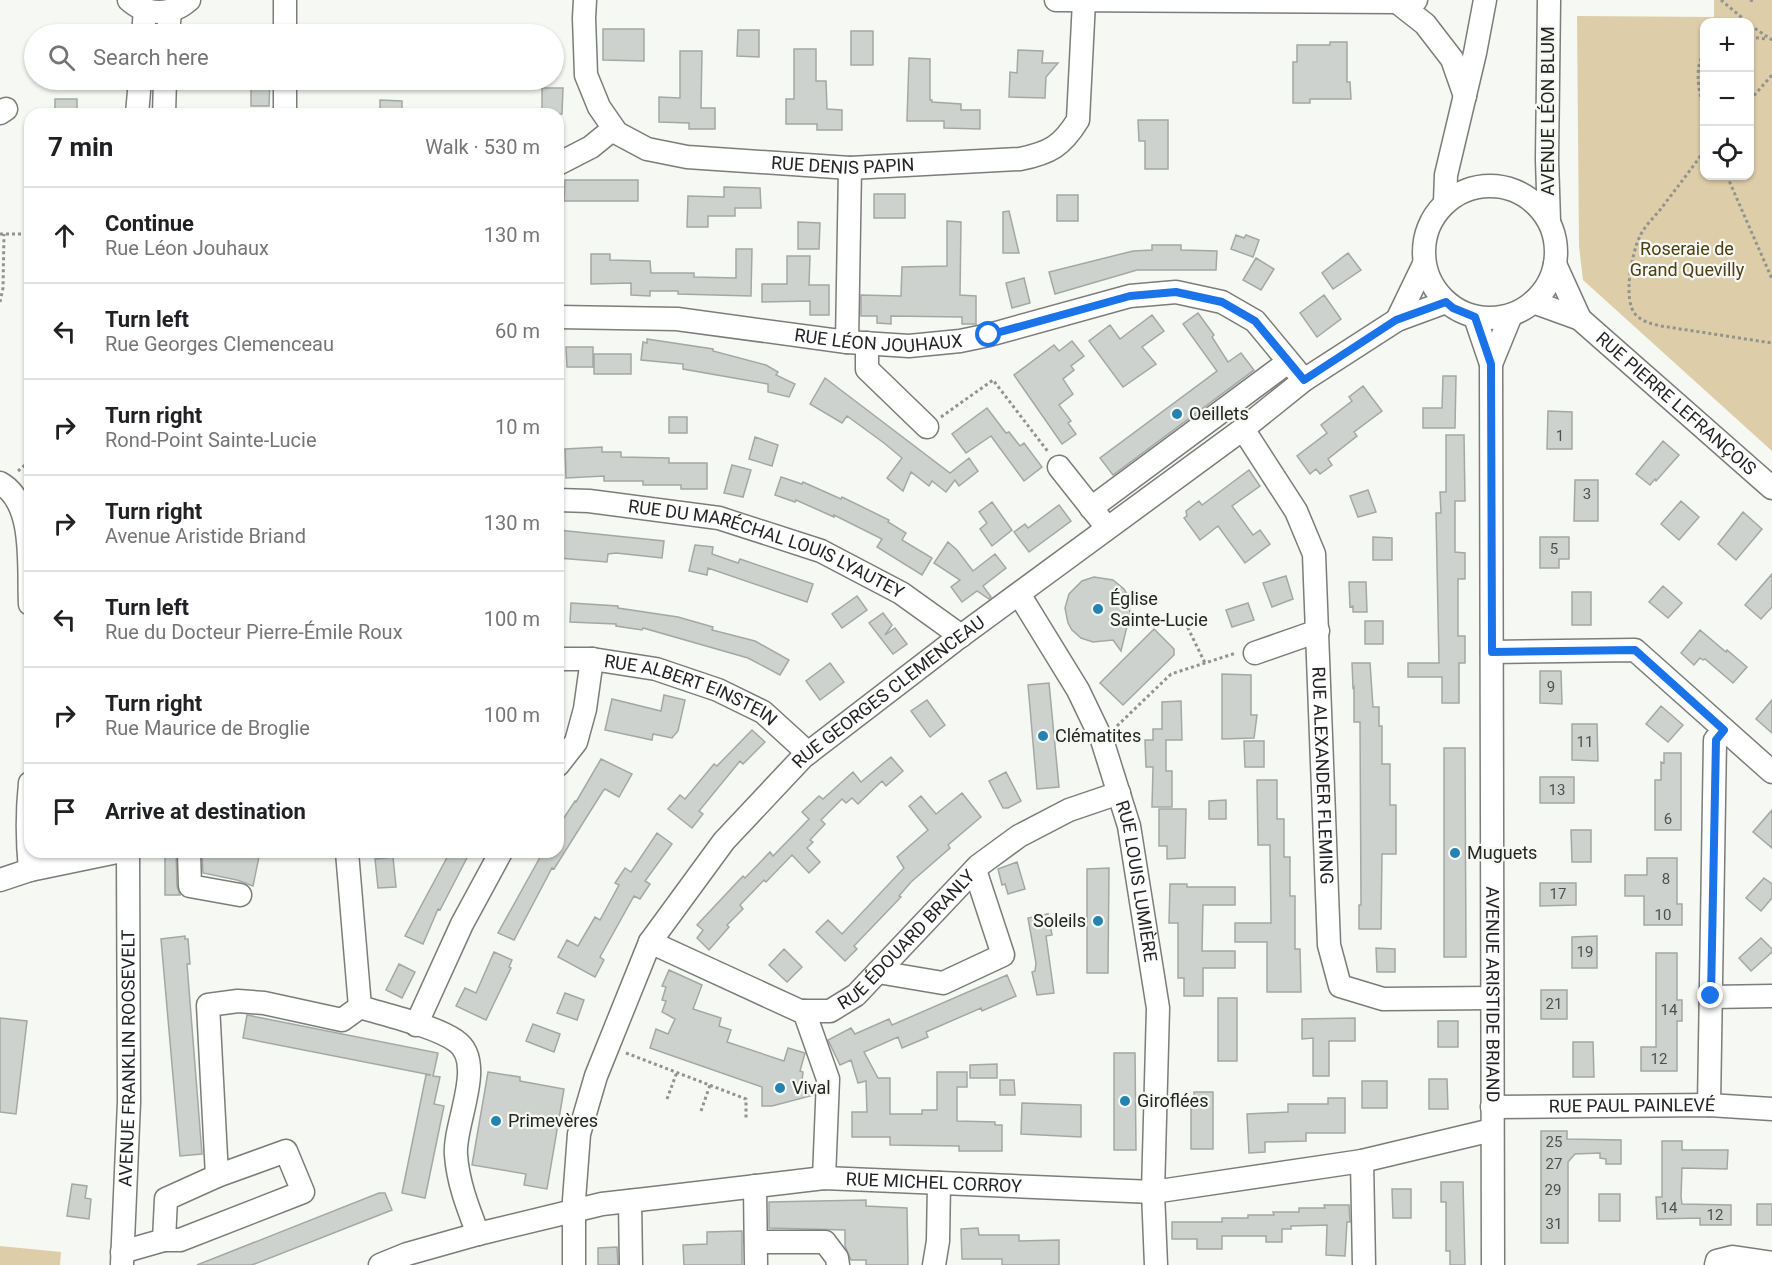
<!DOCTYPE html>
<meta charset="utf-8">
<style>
:root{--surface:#fff;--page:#f6f6f6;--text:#202124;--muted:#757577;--line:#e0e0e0}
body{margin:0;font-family:Roboto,sans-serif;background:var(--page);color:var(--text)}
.controls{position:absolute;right:18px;top:18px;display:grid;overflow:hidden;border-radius:12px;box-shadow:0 2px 4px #0004}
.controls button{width:54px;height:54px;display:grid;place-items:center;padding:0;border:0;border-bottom:2px solid var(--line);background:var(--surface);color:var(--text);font:30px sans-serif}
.stop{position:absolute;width:18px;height:18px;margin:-14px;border:4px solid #1a73e8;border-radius:50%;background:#fff}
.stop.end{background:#1a73e8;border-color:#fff;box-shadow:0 2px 6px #0008}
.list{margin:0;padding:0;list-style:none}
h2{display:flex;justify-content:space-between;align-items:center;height:78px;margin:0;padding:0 24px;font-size:26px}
h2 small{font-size:20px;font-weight:400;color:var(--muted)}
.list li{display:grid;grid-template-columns:39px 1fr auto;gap:18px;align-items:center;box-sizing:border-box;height:96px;padding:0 24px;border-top:2px solid var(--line)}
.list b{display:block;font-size:22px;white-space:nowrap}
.list p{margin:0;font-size:20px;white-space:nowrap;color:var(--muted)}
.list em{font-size:20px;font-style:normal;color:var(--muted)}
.icon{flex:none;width:33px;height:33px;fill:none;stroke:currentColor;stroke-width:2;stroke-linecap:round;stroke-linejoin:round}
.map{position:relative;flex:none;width:1772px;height:1265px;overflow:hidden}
.search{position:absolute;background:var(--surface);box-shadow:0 2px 4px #0004;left:24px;top:24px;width:540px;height:66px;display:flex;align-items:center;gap:15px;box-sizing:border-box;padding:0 21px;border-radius:33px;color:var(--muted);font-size:22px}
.panel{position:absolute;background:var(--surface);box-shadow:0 2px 4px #0004;left:24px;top:108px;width:540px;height:750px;border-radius:18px}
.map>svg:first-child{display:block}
.green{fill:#decda9;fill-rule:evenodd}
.building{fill:#ced2ce;stroke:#a4a8a5;stroke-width:1.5}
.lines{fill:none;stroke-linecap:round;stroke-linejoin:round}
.minor-casing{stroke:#7b7d78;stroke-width:25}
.path{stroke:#91938f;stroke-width:3;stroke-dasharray:3 3;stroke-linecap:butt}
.minor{stroke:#fff;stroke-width:22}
.route{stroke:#1a73e8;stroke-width:8}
.poi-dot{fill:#2683b0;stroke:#f5f8f3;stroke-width:2}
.labels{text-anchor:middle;stroke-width:4.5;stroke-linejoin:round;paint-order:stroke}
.number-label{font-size:15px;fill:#4e504e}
.street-label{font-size:18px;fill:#242523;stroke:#f5f8f3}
.park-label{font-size:18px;fill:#4e3d13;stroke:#f5f8f3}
.poi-label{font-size:18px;fill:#242523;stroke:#f5f8f3;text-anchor:start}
</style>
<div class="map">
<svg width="1772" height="1265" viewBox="0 0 1772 1265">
<rect width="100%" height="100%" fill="#f5f8f3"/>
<path class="green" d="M1714,0H1772V451L1583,280L1579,246L1577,16L1714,17ZM1704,22H1750V176H1704Z
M0,1246L61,1252L60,1265H0Z"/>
<path class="building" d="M603,29H644V61L603,60Z
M738,30H759V57L737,56Z
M851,31H873V65H851Z
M1330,42H1347V82H1350L1351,99H1310V103H1293V62H1297V45H1330Z
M794,49H816V81H826L827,109L842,110V130H817V124H786V99H794Z
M1018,50L1043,51L1042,63H1058L1046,77L1045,98L1009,97L1010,72L1017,73Z
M680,51H702L701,108H715V129H689V123L659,122V97L680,98Z
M909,58L930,59V100H932V102L961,104V110H980V129L944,128V121H907Z
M251,80H270L269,106H251Z
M542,88H563L562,114H542Z
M55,99H77V114H55Z
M380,100L402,101V114H380Z
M1138,120H1168V169H1145V141H1139Z
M565,180H638V201H564Z
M724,187L760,188L761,208H735V216H708V227H687L688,196L724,197Z
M874,194H905V218H874Z
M1057,195H1078V221H1057Z
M1009,211L1019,253H1003V212Z
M947,221L961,222L960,295L976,296V324H962V317L891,316V324L877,323V316H861V295L901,296L902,267L947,266Z
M798,222L820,223L819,249H798Z
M1236,235L1244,238L1246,235L1259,240L1253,257L1231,249Z
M1152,245H1181V250L1217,251L1216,270H1137L1055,294L1049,272L1133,251L1152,250Z
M736,249H752L751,296L678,294V291H650V296L631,295V283L591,284V254H610V260L650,261L651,273H694V277L736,278Z
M1348,253L1361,270L1333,289L1322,273Z
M787,256H810L809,285H829V315H810V301L762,302V284H787Z
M1256,258L1274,269L1261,290L1243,280Z
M1024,278L1030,303L1012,308L1006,283Z
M1324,295L1341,319L1317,337L1300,313Z
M1198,313L1214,335L1212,337L1228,362L1241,353L1254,370L1113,475L1100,458L1217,371L1183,324Z
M1152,315L1164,331L1142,347L1156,364L1123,387L1089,341L1110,325L1120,339Z
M647,339L713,349V351L766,365L778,372L776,375L795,384L789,397L768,392V384L683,369V364L641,360L643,342L647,343Z
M1072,341L1084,356L1071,366L1074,370L1063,379L1073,394L1059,405L1071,421L1068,423L1076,434L1062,444L1014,375L1054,345L1059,351Z
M566,347H593V367H567Z
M594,354H631V374H594Z
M1443,376H1456L1455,428H1423V408H1442Z
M825,378L950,473L969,458L978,471L959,486L955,480L946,492L932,481L929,486L911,472L903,491L887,478L902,458L884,443L847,416L842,423L810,404Z
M1363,386L1382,411L1354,432L1357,436L1328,459L1332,465L1320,474L1316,469L1310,474L1297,456L1327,433L1321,425L1352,401L1349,397Z
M987,408L1006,433L1009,432L1020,446L1024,443L1042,467L1024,481L991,436L966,453L952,434Z
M1548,411L1572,412V449H1547Z
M669,417H687V433H669Z
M1446,435H1464L1465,501H1455V552L1465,553V579H1458V636H1465V663H1459V703H1442V677H1408V663H1439L1436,513H1441L1440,492H1446Z
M755,437L778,445L772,466L749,459Z
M1663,441L1679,455L1656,481L1655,479L1650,485L1636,474Z
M602,447V452H621V457L669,458V463H707V489H681V485H643V481H604V476L566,478L565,449Z
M732,465L751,470L743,497L724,493Z
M1249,470L1260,486L1232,506L1253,535L1260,530L1270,544L1245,563L1218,526L1200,540L1184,518L1187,516L1186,511L1199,501L1202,505Z
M781,477L802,484L803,482L841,499L842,497L889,520L888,522L906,533L902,540L932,558L922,575L877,547L882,539L834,515V517L796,500L795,502L775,495Z
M1575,480H1598V521H1574Z
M1368,490L1376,512L1358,517L1350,496Z
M1681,501L1699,517L1679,540L1661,524Z
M992,502L1012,530L992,546L980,529L987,523L979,512Z
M1059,505L1071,521L1029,552L1014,532L1025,524L1028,528Z
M1743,512L1762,529L1736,560L1718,544Z
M558,530L664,541L662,558L616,553L608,554L607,562L558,558Z
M1373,537L1392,538V560H1373Z
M1540,537H1569V559H1559V568H1540Z
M948,542L957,550L973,571L995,554L1006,568L983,586L991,597L989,599L977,591L962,602L951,587L960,580L934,563Z
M695,545L713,547L712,554L738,563L740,559L813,584L807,602L708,568L707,575L689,571Z
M1772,574V607L1761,619L1745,605Z
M1286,576L1293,599L1272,607L1263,583Z
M1094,577L1113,580L1124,589L1128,596L1130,614L1121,651L1113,640L1093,642L1081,638L1072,630L1068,623L1065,608L1069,594L1082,581Z
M1349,582H1366L1367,612H1353V606L1350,607Z
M1663,586L1682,603L1668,618L1649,602Z
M1572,592H1591V625H1572Z
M857,596L867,610L842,628L832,614Z
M571,603L618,606V608L678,617L713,627L712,630L755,641L789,660L780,675L748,658L643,628L642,630L616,626V624L570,622Z
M1248,603L1254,620L1232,627L1226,610Z
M883,613L892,625L885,635L895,628L907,644L893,654L869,623Z
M1365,621H1383V644H1365Z
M1154,629L1174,649V655L1123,705L1100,683Z
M1700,630L1726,652L1727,650L1747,667L1733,683L1705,659L1703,660L1700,658L1694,665L1681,653Z
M830,663L844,682L820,700L806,681Z
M1352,663H1370L1373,707H1379V726H1382V764H1390V805H1396V854H1382L1381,929H1359V905H1361L1360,722H1354V687L1353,688Z
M1540,671H1561L1562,704L1540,703Z
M1222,674L1251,675V715H1257L1254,738L1222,739Z
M1049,683L1059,787L1037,789L1028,685Z
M664,695L685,700L678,731L672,738L653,734L652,740L605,730L612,699L661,711Z
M927,700L945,725L930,737L911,711Z
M1772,700V733L1756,719Z
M1181,701L1182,740H1166V771H1172V807H1152L1153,767H1146L1145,740H1153V729H1162V702Z
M1661,706L1683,725L1668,742L1646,724Z
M1572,724H1597L1598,761L1572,760Z
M752,730L765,742L743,764L740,761L699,811L703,814L692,828L668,809L680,795L685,799L714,764L717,766Z
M1244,741H1264V767H1245Z
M1444,748H1465L1466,957H1444Z
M1664,753H1681V830H1655V780H1661V762L1664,763Z
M891,757L903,771L886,786L882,781L858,804L852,798L846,803L842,799L821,820L825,824L810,840L813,842L807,848L820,862L809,873L792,855L766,882L764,880L740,905L743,909L727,925L729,927L709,950L697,938L703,930L697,925L743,876L745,878L770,852L773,856L809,819L802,812L819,796L823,799L853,772L861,782Z
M601,759L632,774L619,797L605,789L603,791L554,869L552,868L514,940L498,933L543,852H558V827L575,801L576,802Z
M1006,772L1021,801L1008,808H1003L989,781Z
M1540,777H1574V803H1540Z
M1257,780H1277V819H1284V857H1290V896H1295V949H1300L1301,992H1267V942H1235V923H1271L1270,845H1258Z
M962,793L981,817L948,845L950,848L911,882L899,896L901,897L854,946L857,949L845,961L816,932L828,920L842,934L904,868L897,857L928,830L909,806L921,796L936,814Z
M1226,800V819H1209V801Z
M1159,809H1186L1185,858L1167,859V846H1159Z
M1772,810V848L1753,832Z
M1571,830H1591V862H1572Z
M657,833L672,844L645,881L650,884L640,899L634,896L600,957L604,960L595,977L558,957L567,940L578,946L595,917L600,920L619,885L615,883L625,868L631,872Z
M165,852H176L177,886L180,895H165Z
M202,852H260L253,886L237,880L203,873Z
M450,852H470L440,910L438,909L423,944L405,936Z
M393,857L396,887L378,888L375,859Z
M1647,858H1677V904H1682V925H1644V896H1625V875H1647Z
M1017,862L1025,889L1008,894L1005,884L1002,885L998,869Z
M1109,868L1108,973H1087V869Z
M1764,878L1772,884V898L1761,911L1746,898Z
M1540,883H1576V905L1540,906Z
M1170,884H1187V887H1235V905H1203L1202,951H1235V968H1203V996H1184V978H1178V923H1169Z
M1048,914L1052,935L1046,936L1054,993L1037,995L1032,972L1035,971L1036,963L1028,918Z
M185,936V939H188L190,964H187L202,1154L180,1156L161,939Z
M1597,936V968H1572V937Z
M1761,938L1772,949V952L1751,971L1739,958Z
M1376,948L1395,949V972H1377Z
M784,949L802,967L787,982L769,965Z
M494,952L512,960L509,967L511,968L486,1020L456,1006L465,988L476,993Z
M1656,953H1677V1000H1682V1021H1677V1071H1641V1047H1656Z
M399,964L415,972L402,998L386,990Z
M669,970L702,985L693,1009L721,1018L719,1026L731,1030L727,1042L784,1061L788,1048L805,1053L800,1071L803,1072L802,1081L814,1085V1095L772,1106H762V1087L650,1048L656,1029L668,1034L675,1019L662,1012L666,1001L662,1000L666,987L662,986Z
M1007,975L1016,996L982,1011L981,1008L926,1032L928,1037L902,1048L898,1037L864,1052L878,1078H890V1114H922V1110H937V1072H967V1087H957V1121L995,1122V1125H1002V1151H959V1146L890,1145V1137H852V1112H867L866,1081L858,1083L851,1060L840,1065L828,1040L851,1028L855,1034L889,1019L892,1025Z
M1541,990H1567V1019H1541Z
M565,993L584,1000L577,1020L557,1013Z
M1218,998H1237V1061H1218Z
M247,1015L438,1053L433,1076L440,1077L434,1104L444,1106L425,1198L402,1193L426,1075H431L243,1038Z
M0,1018L27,1021L16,1114L0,1112Z
M1355,1018V1041H1329V1076H1313V1038L1302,1039V1019Z
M1438,1021H1458V1047H1438Z
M533,1024L560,1034L554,1052L526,1041Z
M1573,1042H1593L1594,1077H1573Z
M1114,1053H1135L1136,1150H1114Z
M997,1064V1078H970V1065Z
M488,1072L520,1077V1081L564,1089L547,1189L524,1185L526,1174L472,1165Z
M1429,1079H1447L1448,1109H1429Z
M1000,1080H1014L1015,1095H1000Z
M1362,1081H1387V1108H1362Z
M1194,1092H1213V1149H1191V1100H1194Z
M1328,1098H1345V1133H1306V1141L1265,1142V1152L1249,1153L1247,1114L1288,1112V1104H1328Z
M1022,1103L1081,1105V1137L1021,1134Z
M1541,1131H1567V1139L1621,1140V1164H1606V1159L1600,1158V1153L1575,1154L1568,1162V1243H1541Z
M1662,1141H1682V1150H1728L1727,1169L1682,1168L1681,1197L1682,1204L1731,1205V1225H1700V1218L1657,1219L1656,1197H1662Z
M1441,1182H1463L1465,1265H1450V1251H1446V1202H1441Z
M72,1184L87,1186L85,1198L91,1199L89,1219L67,1216Z
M1392,1189H1411V1218H1393Z
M379,1193H385L392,1210L252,1265H197Z
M1599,1194H1620V1221H1599Z
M866,1200V1206L907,1208L908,1265H866V1260H851L845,1246V1230L769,1228V1202Z
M1757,1204H1772V1225H1757Z
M1324,1205H1349L1350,1222H1347L1345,1256L1326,1255L1327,1225L1291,1226V1229H1282V1242H1266V1236H1222V1249H1197V1239H1172V1222H1222V1218H1248V1215H1274L1273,1212H1299V1208H1325Z
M978,1228L979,1235H1019V1241L1059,1240V1265H1002V1259H962L961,1229Z
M742,1231V1265H684L683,1245L707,1244V1232Z
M617,1247L618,1265H598V1248Z"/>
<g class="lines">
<g class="minor-casing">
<g id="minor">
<path d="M129,0C147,16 171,16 189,0"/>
<path id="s1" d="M585,0L584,18L586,75L599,107L617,133L647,149L687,157L850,168L1020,159C1050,153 1062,146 1078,120L1084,1"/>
<path d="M1056,0L1397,2L1416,0"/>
<path d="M1549,0L1547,160L1549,221"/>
<path d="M1397,2L1425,24L1452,59L1465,96"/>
<path d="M143,34L145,10"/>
<path d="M168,34L170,11"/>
<path d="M285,34V0"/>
<path d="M0,113L6,109"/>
<path d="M137,114L140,80"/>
<path d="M164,114L165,80"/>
<path d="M285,114V80"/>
<path d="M558,164L591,147L613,129"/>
<circle cx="1490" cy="252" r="66"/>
<path d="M1445,202L1446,175L1475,53L1485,0"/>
<path d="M1555,264L1580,319"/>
<path id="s2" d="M1533,302L1580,319L1772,488"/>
<path id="s3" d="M558,317L677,319L847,342L909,346L960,341L989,335L1130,296L1176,292L1222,302L1255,321L1304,380"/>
<path id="s4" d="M1475,317L1491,364L1493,1265"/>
<path d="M1397,320L1424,264"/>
<path d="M847,342L850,168"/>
<path d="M867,343V369L927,427"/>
<path d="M1491,364L1511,315"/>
<path id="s5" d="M1243,429L1296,511L1314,554L1329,945L1340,986L1383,999L1492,998"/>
<path d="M1059,467L1101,520"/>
<path d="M0,483C36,503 28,569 30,604"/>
<path id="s6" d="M558,500L589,501L719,518L821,551L901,593L961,636"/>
<path d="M1091,508L1288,362"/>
<path id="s7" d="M1019,594L1078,690L1102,740L1129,826L1158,1008L1153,1192L1156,1265"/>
<path d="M1492,652L1635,650L1772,772"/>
<path d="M1255,653L1318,631"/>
<path id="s8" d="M558,659H592L656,669L718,690L763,712L808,753"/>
<path d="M558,765L576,742L585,709L592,659"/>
<path d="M30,783C27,812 27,840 30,870"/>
<path d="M189,852L190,886L240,895"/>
<path d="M347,852L360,1007C386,1015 435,1026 456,1041C487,1062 453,1125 456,1155C458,1183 468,1208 478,1234"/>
<path d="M0,880L30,870L117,852"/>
<path id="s9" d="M650,942L800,1011H830L856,995L978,866L1019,836L1069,810L1119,793"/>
<path d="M878,972L943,983L1003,955L975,870"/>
<path d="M1711,997L1772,996"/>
<path d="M804,1011L828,1079L824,1178"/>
<path d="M416,1025L462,924L501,852"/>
<path d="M1709,1105L1715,740L1724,730"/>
<path id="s10" d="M1492,1107L1709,1105L1772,1109"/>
<path d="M1362,1161L1364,1265"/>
<path d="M755,1186L756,1265"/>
<path d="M630,1201L631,1265"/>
<path d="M164,1240H180L303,1192L286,1151L217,1176"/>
<path d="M756,1242H825L837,1258L838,1265"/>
<path d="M122,1252L164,1240L166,1199L217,1176L208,1005L238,1001L264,1003L342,1020L360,1007"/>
<path id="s11" d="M122,1264L129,1102L128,852"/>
<path id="s12" d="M380,1265L407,1254L478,1234L602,1204L655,1198L824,1178L1153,1192L1362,1161L1492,1130"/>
<path id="s13" d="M574,1265V1200L579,1134L596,1076L650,942L724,841L803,757L954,641L1243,429L1304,380L1397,320L1446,302"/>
<path d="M934,1265L938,1241L939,1183"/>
<path d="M1716,1265L1717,1261L1733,1257L1772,1263"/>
</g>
</g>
<path class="path" d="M1721,0L1747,22
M1750,0L1753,1
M1750,25L1772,40
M1750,37L1767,39
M1704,53C1693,70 1700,94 1704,112
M1750,100L1772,75
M1704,151C1690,171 1675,190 1660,210C1653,218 1645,226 1640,236C1632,252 1622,301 1636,315C1643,322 1652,324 1661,326L1772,343
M1727,176L1772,279
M0,234H30
M0,302L3,288L4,234
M941,417L993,380L1049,453
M18,471L30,461
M1185,622L1205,663
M1117,726L1171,674L1236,653
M626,1053L746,1099V1119
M667,1099L677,1072
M701,1111L710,1085"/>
<use href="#minor" class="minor"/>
</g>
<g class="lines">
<path class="route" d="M989,335L1130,296L1176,292L1222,302L1255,321L1304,380L1396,320L1446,302L1453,308L1475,317L1491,364L1492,652L1635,650L1724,730L1716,740L1711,996"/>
</g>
<g class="poi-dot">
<circle cx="1177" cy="414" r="6"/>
<circle cx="1098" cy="609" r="6"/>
<circle cx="1043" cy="736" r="6"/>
<circle cx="1455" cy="853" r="6"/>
<circle cx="1098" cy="921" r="6"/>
<circle cx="780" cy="1088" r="6"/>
<circle cx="1125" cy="1101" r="6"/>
<circle cx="496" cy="1121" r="6"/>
</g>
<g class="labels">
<g class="number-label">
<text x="1560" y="441">1</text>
<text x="1587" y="499">3</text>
<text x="1554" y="554">5</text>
<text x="1551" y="692">9</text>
<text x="1585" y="747">11</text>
<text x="1557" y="795">13</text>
<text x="1668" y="824">6</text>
<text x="1666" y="884">8</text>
<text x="1558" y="899">17</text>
<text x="1663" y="920">10</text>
<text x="1585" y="957">19</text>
<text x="1554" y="1009">21</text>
<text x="1669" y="1015">14</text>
<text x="1659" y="1064">12</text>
<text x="1554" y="1147">25</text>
<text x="1554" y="1169">27</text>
<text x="1553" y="1195">29</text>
<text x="1669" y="1213">14</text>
<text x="1715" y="1220">12</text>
<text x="1554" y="1229">31</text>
</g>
<g class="street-label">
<text transform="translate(1548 111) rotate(-90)" y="6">AVENUE LÉON BLUM</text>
<text dy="6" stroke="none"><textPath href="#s1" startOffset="372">RUE DENIS PAPIN</textPath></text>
<text dy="6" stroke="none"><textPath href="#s3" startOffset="322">RUE LÉON JOUHAUX</textPath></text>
<text dy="6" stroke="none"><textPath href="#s2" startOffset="178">RUE PIERRE LEFRANÇOIS</textPath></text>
<text dy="6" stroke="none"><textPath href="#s6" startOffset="216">RUE DU MARÉCHAL LOUIS LYAUTEY</textPath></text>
<text dy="6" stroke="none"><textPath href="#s13" startOffset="684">RUE GEORGES CLEMENCEAU</textPath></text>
<text dy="6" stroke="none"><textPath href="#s8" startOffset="138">RUE ALBERT EINSTEIN</textPath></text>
<text dy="6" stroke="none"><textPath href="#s5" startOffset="366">RUE ALEXANDER FLEMING</textPath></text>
<text dy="6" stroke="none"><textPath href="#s7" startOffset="314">RUE LOUIS LUMIÈRE</textPath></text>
<text dy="6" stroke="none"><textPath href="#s9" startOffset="300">RUE ÉDOUARD BRANLY</textPath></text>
<text dy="6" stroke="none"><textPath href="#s4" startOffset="680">AVENUE ARISTIDE BRIAND</textPath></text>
<text dy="6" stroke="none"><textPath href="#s11" startOffset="206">AVENUE FRANKLIN ROOSEVELT</textPath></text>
<text dy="6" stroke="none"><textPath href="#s10" startOffset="140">RUE PAUL PAINLEVÉ</textPath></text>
<text dy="6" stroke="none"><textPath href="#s12" startOffset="564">RUE MICHEL CORROY</textPath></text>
</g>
<g class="park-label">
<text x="1687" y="255">Roseraie de<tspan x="1687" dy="21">Grand Quevilly</tspan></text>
</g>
<g class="poi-label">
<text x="1189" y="420">Oeillets</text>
<text x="1110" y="605">Église<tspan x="1110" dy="21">Sainte-Lucie</tspan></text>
<text x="1055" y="742">Clématites</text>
<text x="1467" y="859">Muguets</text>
<text x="1086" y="927" text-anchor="end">Soleils</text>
<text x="792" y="1094">Vival</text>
<text x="1137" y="1107">Giroflées</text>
<text x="508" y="1127">Primevères</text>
</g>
</g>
</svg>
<div class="controls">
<button>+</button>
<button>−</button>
<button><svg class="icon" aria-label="locate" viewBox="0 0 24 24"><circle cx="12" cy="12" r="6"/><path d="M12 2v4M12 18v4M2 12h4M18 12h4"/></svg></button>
</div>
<div class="stop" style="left:989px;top:335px"></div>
<div class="stop end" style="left:1711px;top:996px"></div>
<div class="search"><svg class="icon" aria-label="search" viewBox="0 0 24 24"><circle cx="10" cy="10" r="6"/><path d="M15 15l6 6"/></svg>Search here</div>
<section class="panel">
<h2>7 min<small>Walk · 530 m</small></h2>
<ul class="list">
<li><svg class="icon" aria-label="ahead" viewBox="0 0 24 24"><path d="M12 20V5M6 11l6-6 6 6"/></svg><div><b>Continue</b><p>Rue Léon Jouhaux</p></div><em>130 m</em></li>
<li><svg class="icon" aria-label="left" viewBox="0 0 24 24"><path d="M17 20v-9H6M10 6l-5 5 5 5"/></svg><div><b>Turn left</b><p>Rue Georges Clemenceau</p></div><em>60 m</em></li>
<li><svg class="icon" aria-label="right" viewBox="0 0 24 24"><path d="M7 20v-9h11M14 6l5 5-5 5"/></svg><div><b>Turn right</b><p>Rond-Point Sainte-Lucie</p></div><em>10 m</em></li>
<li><svg class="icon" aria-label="right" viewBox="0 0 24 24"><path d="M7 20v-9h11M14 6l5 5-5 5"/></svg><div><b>Turn right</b><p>Avenue Aristide Briand</p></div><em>130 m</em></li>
<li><svg class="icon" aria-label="left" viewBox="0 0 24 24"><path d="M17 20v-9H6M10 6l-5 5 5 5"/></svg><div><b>Turn left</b><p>Rue du Docteur Pierre-Émile Roux</p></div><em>100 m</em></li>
<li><svg class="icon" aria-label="right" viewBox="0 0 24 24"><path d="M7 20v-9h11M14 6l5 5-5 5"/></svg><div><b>Turn right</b><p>Rue Maurice de Broglie</p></div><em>100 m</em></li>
<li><svg class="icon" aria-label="arrive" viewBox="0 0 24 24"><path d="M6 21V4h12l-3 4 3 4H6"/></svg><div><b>Arrive at destination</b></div></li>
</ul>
</section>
</div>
